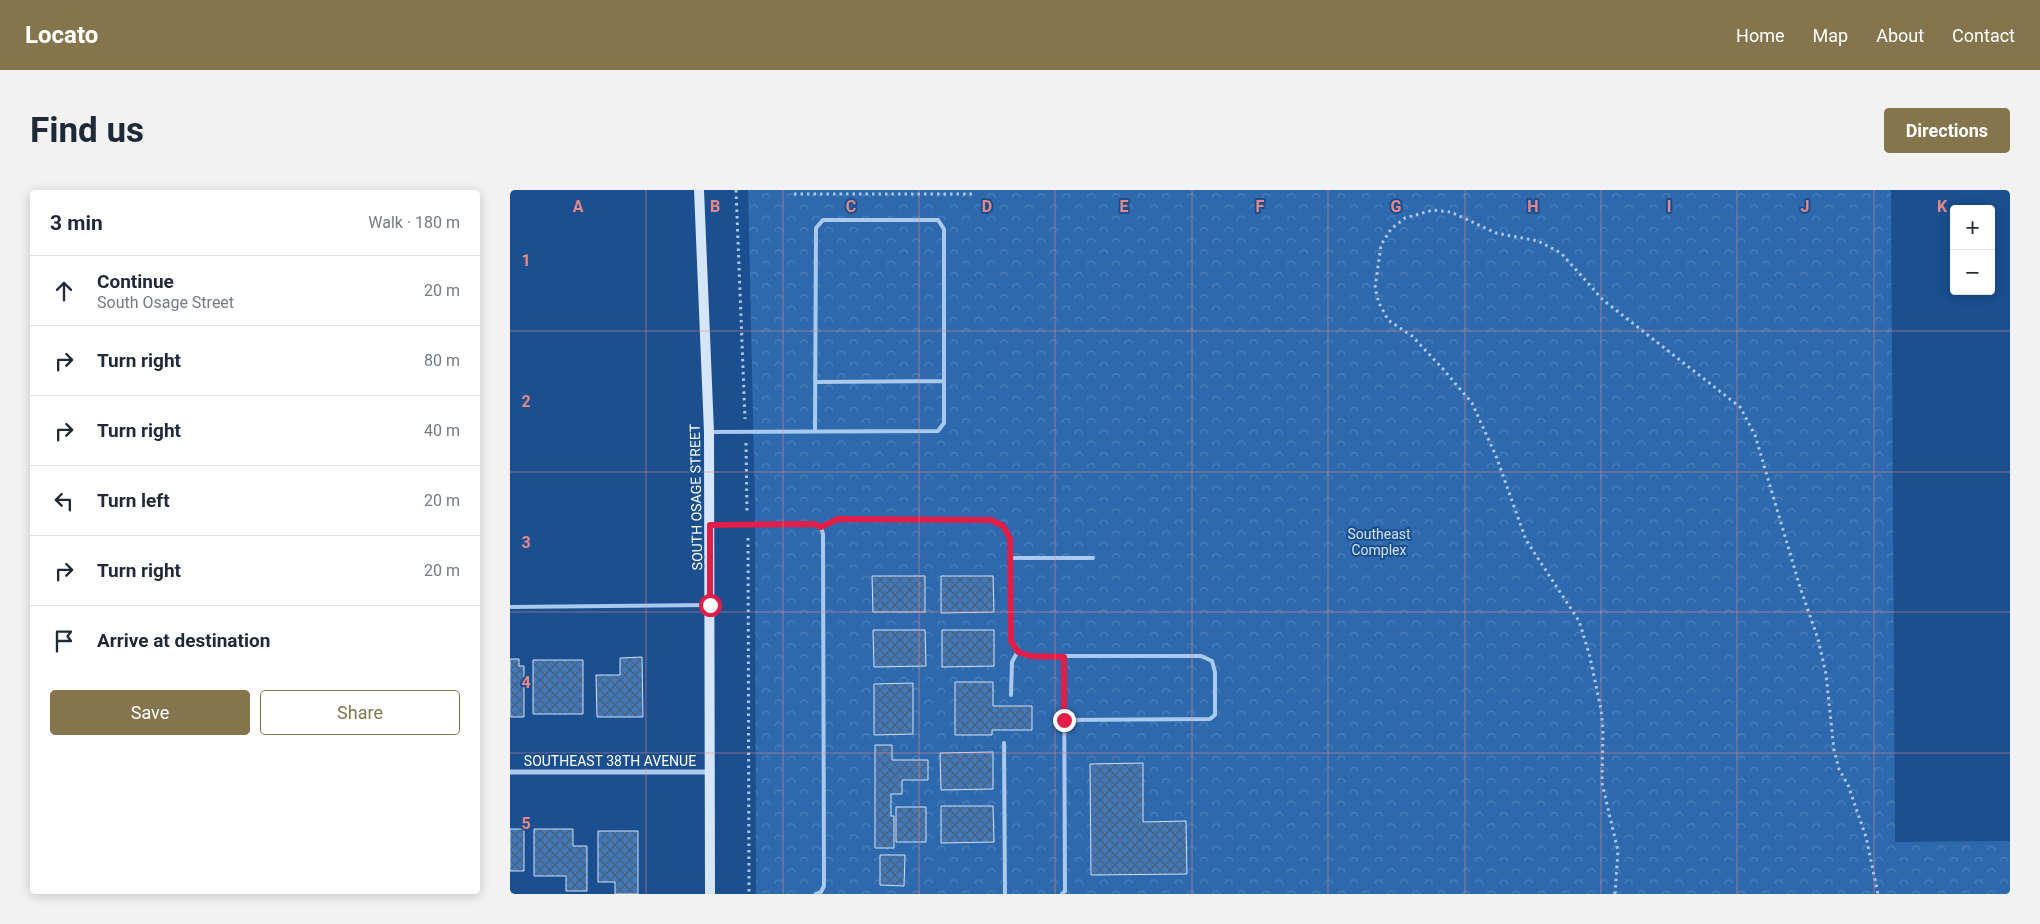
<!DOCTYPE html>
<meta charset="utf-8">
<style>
:root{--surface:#fff;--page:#f2f2f3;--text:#1f2937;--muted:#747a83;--line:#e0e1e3;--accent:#84754c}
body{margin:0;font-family:Roboto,sans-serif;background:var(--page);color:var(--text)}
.controls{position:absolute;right:15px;top:15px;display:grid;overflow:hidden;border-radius:5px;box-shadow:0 2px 12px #0003}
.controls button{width:45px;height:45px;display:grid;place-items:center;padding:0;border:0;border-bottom:1px solid var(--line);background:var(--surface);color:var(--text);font:25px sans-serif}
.stop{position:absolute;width:15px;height:15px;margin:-11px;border:4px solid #e11d48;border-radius:50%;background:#fff}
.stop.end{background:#e11d48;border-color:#fff;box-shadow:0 1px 5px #0008}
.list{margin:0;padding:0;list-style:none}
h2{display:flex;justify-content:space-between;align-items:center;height:65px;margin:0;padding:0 20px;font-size:21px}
h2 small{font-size:16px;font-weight:400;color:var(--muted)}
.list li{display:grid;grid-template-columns:32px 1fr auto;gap:15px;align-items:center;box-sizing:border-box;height:70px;padding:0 20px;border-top:1px solid var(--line)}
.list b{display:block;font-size:19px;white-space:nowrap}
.list p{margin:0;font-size:16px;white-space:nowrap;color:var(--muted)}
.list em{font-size:16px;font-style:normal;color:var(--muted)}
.actions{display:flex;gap:10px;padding:15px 20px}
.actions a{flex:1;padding:11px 0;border:1px solid var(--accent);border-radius:5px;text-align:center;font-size:18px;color:var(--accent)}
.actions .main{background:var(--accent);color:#fff}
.icon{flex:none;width:28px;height:28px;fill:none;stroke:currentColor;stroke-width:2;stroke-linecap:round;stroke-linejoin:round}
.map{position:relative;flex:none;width:1500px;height:704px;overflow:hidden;border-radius:5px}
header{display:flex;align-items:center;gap:30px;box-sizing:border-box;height:70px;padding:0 25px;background:var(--accent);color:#fff}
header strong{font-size:24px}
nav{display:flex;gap:28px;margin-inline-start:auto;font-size:18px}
.intro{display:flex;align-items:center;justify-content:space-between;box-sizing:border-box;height:120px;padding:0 30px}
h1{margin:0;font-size:35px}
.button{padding:12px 22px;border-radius:5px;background:var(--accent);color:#fff;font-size:18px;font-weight:700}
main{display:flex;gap:30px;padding:0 30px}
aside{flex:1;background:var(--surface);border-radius:5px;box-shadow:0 2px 12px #0003}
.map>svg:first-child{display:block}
.park{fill:url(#park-crowns)}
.building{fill:url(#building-cross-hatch);stroke:#cfe3fa}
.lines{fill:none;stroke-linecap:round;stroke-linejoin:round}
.path{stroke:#a9c9ee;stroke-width:3;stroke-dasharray:2.5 4;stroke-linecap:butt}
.lane{stroke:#a9c9ee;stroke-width:4}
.street{stroke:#a9c9ee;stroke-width:5}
.secondary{stroke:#d6e6fa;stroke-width:10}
.route{stroke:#e11d48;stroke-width:6}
.grid{fill:none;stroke:#e88989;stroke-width:1;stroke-opacity:0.55}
.labels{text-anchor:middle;stroke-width:4;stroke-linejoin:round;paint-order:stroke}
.street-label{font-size:14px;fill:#fff;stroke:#1b4f8f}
.park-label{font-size:14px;fill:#cfe3fa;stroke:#1b4f8f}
.grid-label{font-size:16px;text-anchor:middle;font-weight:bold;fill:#e88989;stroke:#1b4f8f;stroke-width:4;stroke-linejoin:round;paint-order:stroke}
</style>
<header>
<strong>Locato</strong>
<nav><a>Home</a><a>Map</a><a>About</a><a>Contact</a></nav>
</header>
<div class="intro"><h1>Find us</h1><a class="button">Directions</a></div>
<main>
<aside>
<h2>3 min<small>Walk · 180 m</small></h2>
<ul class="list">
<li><svg class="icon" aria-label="ahead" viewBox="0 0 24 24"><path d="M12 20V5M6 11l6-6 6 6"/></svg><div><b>Continue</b><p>South Osage Street</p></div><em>20 m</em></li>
<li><svg class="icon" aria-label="right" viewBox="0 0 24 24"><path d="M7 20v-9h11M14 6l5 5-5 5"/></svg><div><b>Turn right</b></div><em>80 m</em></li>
<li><svg class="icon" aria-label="right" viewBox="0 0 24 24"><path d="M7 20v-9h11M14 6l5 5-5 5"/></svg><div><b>Turn right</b></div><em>40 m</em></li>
<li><svg class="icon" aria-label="left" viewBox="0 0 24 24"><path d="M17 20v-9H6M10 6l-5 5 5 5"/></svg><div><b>Turn left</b></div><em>20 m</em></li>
<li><svg class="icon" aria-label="right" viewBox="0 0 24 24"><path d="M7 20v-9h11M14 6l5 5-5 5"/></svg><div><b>Turn right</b></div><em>20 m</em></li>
<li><svg class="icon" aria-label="arrive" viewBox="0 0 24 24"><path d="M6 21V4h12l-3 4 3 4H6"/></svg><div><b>Arrive at destination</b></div></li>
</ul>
<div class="actions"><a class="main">Save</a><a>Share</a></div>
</aside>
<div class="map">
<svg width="1500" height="704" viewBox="0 0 1500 704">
<defs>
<pattern id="park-crowns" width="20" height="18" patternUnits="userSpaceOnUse" patternTransform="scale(1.25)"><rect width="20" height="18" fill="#2e69ad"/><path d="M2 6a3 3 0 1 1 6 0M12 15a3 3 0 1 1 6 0" fill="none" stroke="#4d80b9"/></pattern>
<pattern id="building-cross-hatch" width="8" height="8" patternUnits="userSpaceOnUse" patternTransform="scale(1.25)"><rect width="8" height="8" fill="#4478b7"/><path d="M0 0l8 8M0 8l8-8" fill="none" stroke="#486282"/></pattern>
</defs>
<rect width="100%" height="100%" fill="#1b4f8f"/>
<path class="park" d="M238,0H1381L1385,652L1500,651V704H246L245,316Z"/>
<path class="building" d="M362,386H415V422H363Z
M431,386H483L484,422L431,423Z
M363,440H415L416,476L364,477Z
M432,440H484V476L432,477Z
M132,467L133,527H87L86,485H110V468Z
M0,469H9V476H14V527H0Z
M23,470H73V524H23Z
M445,492H483V516H522V540H482V545H445Z
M403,493V544L364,545V494Z
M365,555H382V570H418V590H392V604H381V626H384V658H365Z
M483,562V599L431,600L430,563Z
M633,573V632L676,631L677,684L581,685L580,574Z
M431,616H483L484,652L431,653Z
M386,617H416V652H386Z
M0,639H14V681H0Z
M24,639H63V656H77V701H56V686H24Z
M88,641H128V704H105V692H88Z
M370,665H395L394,696L370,695Z"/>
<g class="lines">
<path class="path" d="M226,0L235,229
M284,4H465
M236,253L237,322
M238,348L239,704
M1105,704L1108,661L1092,593L1093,539L1091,519L1079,463L1069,431L1016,350L986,266L962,213L933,179L902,146L878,130L869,113L865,98L871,55L881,39L895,28L923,20L941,22L986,43L1028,51L1051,63L1093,110L1230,217L1245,245L1290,397L1308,449L1316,484L1324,560L1329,579L1338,595L1356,647L1368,704"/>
<path class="lane" d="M305,192L434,191
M199,242L428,241L434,233V39L428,30H313L306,38L305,241
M201,335L304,334L311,337L313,344L314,696L311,702L306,704
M311,337L329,329L481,330L493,336L500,348L501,451L508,461L520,466H691L702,471L705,482V525L700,529L554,530
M501,368H583
M0,417L198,415
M501,505L502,472L508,461
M494,553L495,704
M552,704L555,701L554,467"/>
<path class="street" d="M0,582H199"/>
<path class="secondary" d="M189,0L199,242L200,704"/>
</g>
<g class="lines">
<path class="route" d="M200,415V335L304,334L311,337L328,329L481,330L493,336L500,348L501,451L508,462L520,466L554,467V530"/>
</g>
<path class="grid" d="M136,0V704M273,0V704M409,0V704M545,0V704M682,0V704M818,0V704M955,0V704M1091,0V704M1227,0V704M1364,0V704M0,141H1500M0,282H1500M0,422H1500M0,563H1500"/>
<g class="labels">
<g class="street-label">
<text transform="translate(186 307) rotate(-91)" y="5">SOUTH OSAGE STREET</text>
<text x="100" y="576">SOUTHEAST 38TH AVENUE</text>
</g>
<g class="park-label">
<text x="869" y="349">Southeast<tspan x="869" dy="16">Complex</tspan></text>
</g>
</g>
<g class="grid-label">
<text x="68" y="22">A</text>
<text x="205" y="22">B</text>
<text x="341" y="22">C</text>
<text x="477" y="22">D</text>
<text x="614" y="22">E</text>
<text x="750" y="22">F</text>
<text x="886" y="22">G</text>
<text x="1023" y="22">H</text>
<text x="1159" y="22">I</text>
<text x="1295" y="22">J</text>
<text x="1432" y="22">K</text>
<text x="16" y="76">1</text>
<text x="16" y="217">2</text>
<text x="16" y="358">3</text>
<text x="16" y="498">4</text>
<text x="16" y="639">5</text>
</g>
</svg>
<div class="controls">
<button>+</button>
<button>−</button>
</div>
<div class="stop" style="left:200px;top:415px"></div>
<div class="stop end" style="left:554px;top:530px"></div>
</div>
</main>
